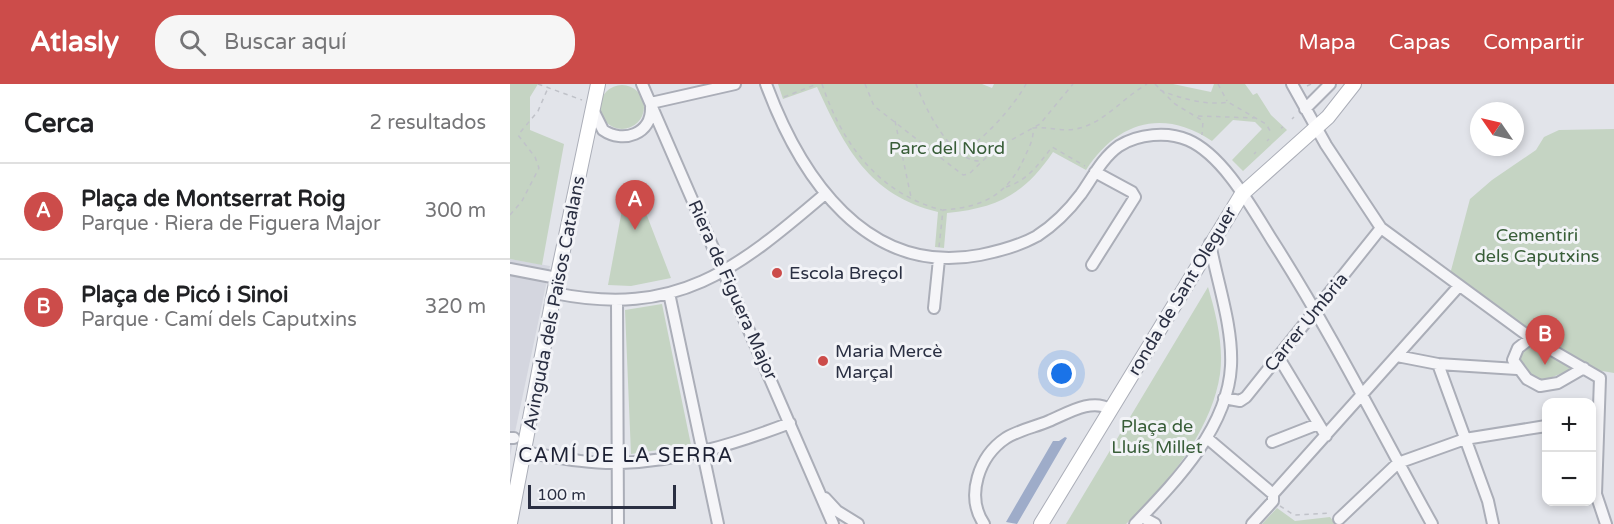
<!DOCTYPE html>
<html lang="es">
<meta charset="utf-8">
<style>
:root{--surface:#fff;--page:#f6f6f6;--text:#202124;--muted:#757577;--line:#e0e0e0;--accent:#cc4c4a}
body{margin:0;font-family:"Varela Round",sans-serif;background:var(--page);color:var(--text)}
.controls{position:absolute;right:18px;bottom:18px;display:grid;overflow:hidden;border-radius:12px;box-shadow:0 3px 9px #0003}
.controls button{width:54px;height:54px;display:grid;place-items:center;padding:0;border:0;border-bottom:2px solid var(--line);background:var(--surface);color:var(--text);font:30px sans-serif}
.compass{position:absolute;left:960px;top:18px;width:54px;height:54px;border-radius:50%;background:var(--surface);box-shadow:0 3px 9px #0003;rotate:304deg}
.scale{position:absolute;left:18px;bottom:15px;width:148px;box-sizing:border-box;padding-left:6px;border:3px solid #2a2f42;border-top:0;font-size:16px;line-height:21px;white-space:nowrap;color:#2a2f42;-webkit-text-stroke:4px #f2f3f7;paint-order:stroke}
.you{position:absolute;left:552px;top:290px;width:21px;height:21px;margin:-15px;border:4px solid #fff;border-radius:50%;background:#1a73e8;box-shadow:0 0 0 9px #1a73e833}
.badge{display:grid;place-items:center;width:39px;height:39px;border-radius:50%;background:var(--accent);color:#fff;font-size:20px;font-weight:700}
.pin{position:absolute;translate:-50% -50px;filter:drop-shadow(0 2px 3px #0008)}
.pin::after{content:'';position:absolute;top:32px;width:21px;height:18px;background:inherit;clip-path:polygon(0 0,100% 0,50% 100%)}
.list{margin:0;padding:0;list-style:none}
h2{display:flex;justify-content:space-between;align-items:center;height:78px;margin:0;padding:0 24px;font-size:26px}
h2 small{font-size:20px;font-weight:400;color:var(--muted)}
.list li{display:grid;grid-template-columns:39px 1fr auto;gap:18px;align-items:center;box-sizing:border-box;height:96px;padding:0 24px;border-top:2px solid var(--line)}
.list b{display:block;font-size:22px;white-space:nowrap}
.list p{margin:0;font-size:20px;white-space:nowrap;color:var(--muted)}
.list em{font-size:20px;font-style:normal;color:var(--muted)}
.icon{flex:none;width:33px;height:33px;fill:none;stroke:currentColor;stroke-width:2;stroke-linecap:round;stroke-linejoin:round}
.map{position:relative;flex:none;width:1104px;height:440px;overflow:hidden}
header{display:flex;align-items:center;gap:36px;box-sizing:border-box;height:84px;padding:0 30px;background:var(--accent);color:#fff}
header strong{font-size:28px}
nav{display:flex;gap:33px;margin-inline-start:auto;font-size:21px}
.search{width:420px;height:54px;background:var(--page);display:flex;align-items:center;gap:15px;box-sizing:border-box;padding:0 21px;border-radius:24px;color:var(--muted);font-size:22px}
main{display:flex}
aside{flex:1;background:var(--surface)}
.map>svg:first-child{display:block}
.built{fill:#d4d6df}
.green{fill:#c5d4c3}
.water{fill:#9eacc9}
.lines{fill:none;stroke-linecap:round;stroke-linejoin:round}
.street-casing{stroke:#abaeb8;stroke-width:14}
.secondary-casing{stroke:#abaeb8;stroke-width:16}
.path{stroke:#c0c2c9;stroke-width:1.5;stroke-dasharray:4.5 4.5;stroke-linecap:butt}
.street{stroke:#f5f5f8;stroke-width:10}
.secondary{stroke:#fff;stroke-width:14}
.poi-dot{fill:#cc4c4a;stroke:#f2f3f7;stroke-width:2}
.labels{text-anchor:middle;stroke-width:6;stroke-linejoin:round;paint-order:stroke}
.park-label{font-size:18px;fill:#385d38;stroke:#f2f3f7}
.poi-label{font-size:18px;fill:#2a2f42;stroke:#f2f3f7;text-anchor:start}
.street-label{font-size:18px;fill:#2a2f42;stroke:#f2f3f7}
.neighbourhood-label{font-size:20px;letter-spacing:1.5px;fill:#1c2033;stroke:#f2f3f7}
</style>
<header>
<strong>Atlasly</strong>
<div class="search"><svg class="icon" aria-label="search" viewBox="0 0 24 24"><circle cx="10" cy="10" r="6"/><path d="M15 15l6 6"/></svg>Buscar aquí</div>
<nav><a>Mapa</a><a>Capas</a><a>Compartir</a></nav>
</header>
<main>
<aside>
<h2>Cerca<small>2 resultados</small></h2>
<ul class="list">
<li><span class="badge">A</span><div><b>Plaça de Montserrat Roig</b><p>Parque · Riera de Figuera Major</p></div><em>300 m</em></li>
<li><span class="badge">B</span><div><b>Plaça de Picó i Sinoi</b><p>Parque · Camí dels Caputxins</p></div><em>320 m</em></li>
</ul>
</aside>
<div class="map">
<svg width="1104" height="440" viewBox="0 0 1104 440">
<rect width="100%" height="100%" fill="#e2e4ea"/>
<path class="built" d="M0,175L40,182L0,372Z"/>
<path class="green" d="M0,0H28L20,13V46L54,60L32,181L0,175Z
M268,0H472L482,4L484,0H663L701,8L704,0H735L743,11L747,9L761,31L777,46L733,87L722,76L752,45L745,38L723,36L702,57C653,24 607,38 576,86L543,68C515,110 487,124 437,129L434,164L425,163L428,128C358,111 335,63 307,3L273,15Z
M90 23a22 22 0 1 1 44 0a22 22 0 1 1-44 0Z
M1104,45V289L1074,284L939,194L960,115L982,96L1026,66L1034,53L1049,46Z
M124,98L161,194L121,202L98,201L117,99Z
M698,203C706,230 714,262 710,290C702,346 656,403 616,440H556Z
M152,220L181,361L121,370L115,226Z
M1022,259L1065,284L1030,298L1023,295L1008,278L1010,268Z
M767,424L785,437L820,433L826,440H752Z"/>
<path class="water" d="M555,353L557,354L507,440L496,438L543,357H549Z"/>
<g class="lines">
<g class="street-casing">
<path id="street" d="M132,0L323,440
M256,0C290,92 356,193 470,171C490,167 509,162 527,152C544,141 559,126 571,110C583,93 592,74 609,62C628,50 657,47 678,56C713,71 742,124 762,156C821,248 869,344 922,440
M782,0L816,61L871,144L1021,254L1090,294L1086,410L1096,440
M141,19L225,0
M795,25L820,0
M83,26L93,46C113,60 142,50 141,23
M582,181L625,113L622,108L585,88
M0,185L47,194
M44,209C167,234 226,186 315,110
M159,209L208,440
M107,216L108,440
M424,224L429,175
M1021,254L1008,264L1003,276L1017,295L1030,302L1048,299L1074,284
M887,272L928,280L1007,285
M769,274L816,352
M928,280L978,417L983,440
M714,314L730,317L736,313L871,144
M0,354H4
M697,354L763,410
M762,358L808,340
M14,368C45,373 78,380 110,379C170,377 225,360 280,339
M315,414L327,427L348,440
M632,433L645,440
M829,435L888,379L955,355L1036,342
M474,440C455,412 469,372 496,354C509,346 525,343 539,337C558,329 581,314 600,325
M625,440C665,398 718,344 721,282C723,242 707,198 700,159
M742,440L763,417V410L949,202"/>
</g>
<g class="secondary-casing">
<path id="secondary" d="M0,439L44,209L88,0
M531,440L732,110L818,33L844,0"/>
</g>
<path class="path" d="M28,0L72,16
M312,0C332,60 369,110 432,126
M355,0L364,22L453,91L459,90L485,65L530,40L563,0
M406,0C414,22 441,78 470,77
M645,0L665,20L693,37L692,51
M708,0L717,17
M797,2L801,0
M650,6C668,14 698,22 718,18L756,40L762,50
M274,13L307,0
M688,32L746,34
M782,35L784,33
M385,37L401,113
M771,44L773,43
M757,57L759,55
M451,66C470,62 507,18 516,0
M744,70L746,68
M496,103C517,97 529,80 542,63L575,82
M0,131L12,117L29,84L25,73L8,51L28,27L38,4
M429,163L433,126C475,123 499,110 516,70C520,62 524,53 523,44C539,42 554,49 570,44C596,37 614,13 637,0
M770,422L784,431L820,429"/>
<use href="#street" class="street"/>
<use href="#secondary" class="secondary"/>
</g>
<g class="poi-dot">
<circle cx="267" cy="189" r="6"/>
<circle cx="313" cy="277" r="6"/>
</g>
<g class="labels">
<g class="park-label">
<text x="437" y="70">Parc del Nord</text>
<text x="1027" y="157">Cementiri<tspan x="1027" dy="21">dels Caputxins</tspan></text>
<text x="647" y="348">Plaça de<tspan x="647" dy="21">Lluís Millet</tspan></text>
</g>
<g class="poi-label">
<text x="279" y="195">Escola Breçol</text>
<text x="325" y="273">Maria Mercè<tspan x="325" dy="21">Marçal</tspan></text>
</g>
<g class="street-label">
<text transform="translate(223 206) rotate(66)" y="6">Riera de Figuera Major</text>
<text transform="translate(672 207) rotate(-59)" y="6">ronda de Sant Oleguer</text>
<text transform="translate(44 219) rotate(-79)" y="6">Avinguda dels Països Catalans</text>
<text transform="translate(796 238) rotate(-51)" y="6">Carrer Umbria</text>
</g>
<g class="neighbourhood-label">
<text x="116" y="378">CAMÍ DE LA SERRA</text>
</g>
</g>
</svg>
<div class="controls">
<button>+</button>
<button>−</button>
</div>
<svg class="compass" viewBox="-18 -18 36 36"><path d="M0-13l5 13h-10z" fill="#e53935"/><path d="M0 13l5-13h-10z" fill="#757577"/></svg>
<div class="scale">100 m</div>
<div class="you"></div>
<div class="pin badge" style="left:125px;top:146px">A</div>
<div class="pin badge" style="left:1035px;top:281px">B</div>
</div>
</main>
